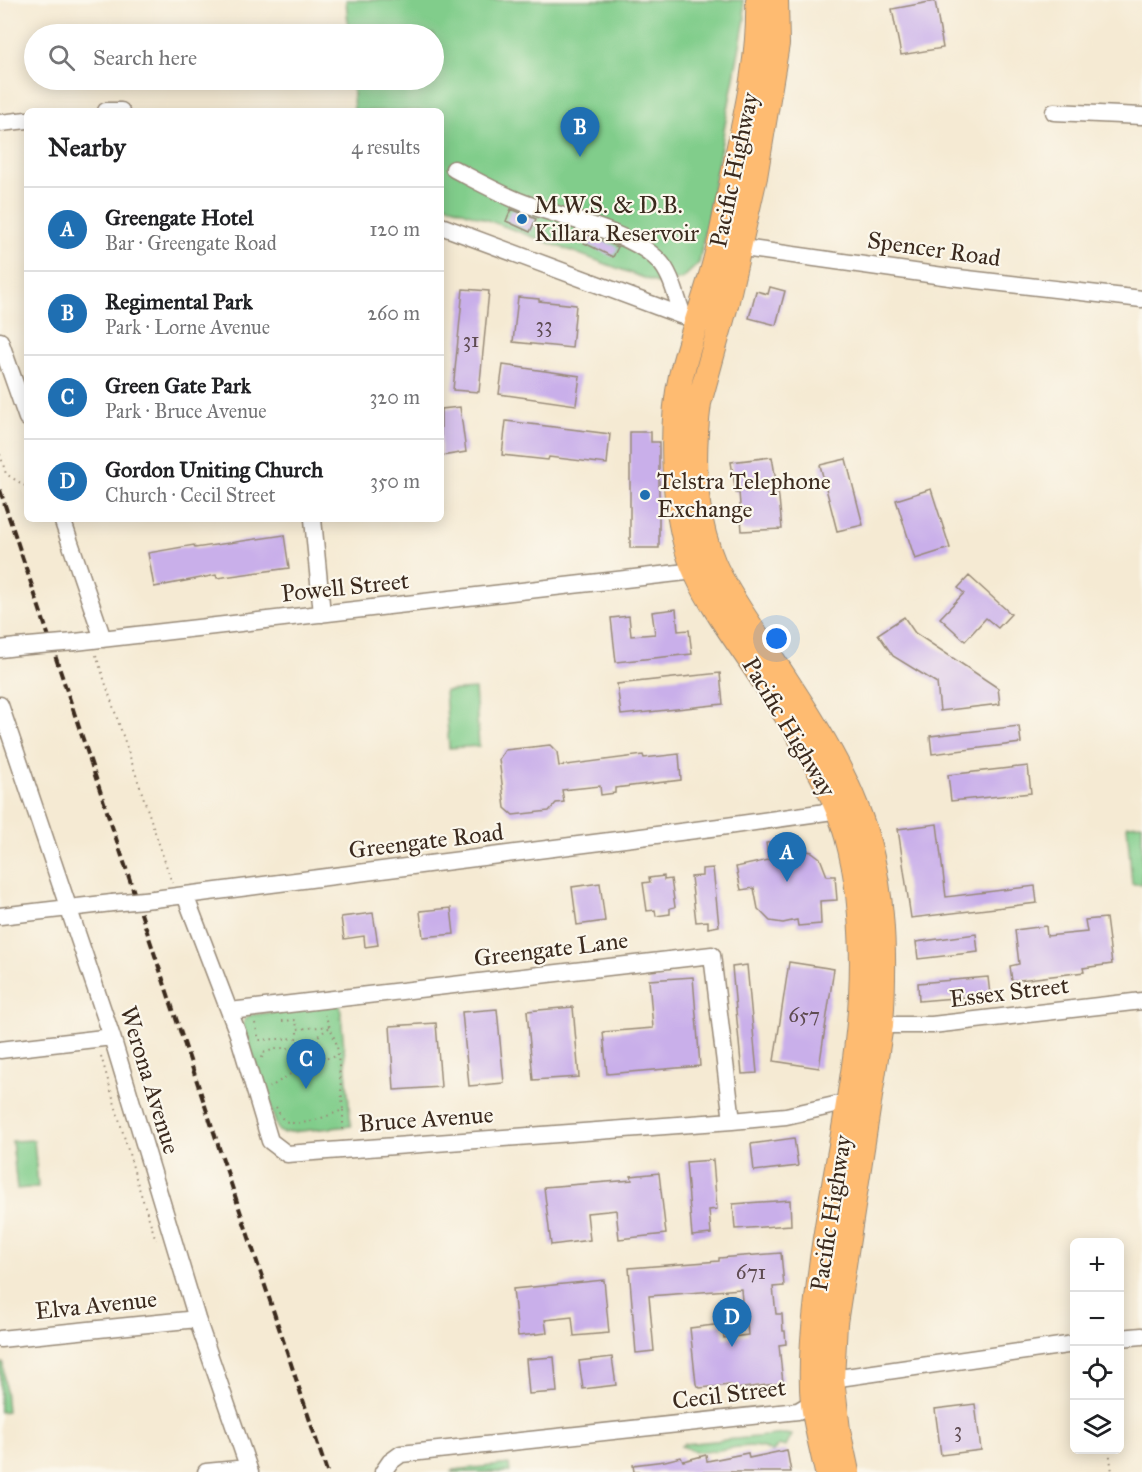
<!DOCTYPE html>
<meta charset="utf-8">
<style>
:root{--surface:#fff;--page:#f2f2f2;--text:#202124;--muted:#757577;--line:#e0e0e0;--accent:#1f6fb2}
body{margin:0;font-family:"IM FELL Great Primer",serif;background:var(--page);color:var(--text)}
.controls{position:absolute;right:18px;bottom:18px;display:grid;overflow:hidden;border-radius:9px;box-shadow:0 3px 15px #0003}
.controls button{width:54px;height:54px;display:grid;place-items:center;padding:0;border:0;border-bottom:2px solid var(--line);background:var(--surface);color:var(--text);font:30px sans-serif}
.you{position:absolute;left:777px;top:639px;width:21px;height:21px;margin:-15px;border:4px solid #fff;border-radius:50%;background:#1a73e8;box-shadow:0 0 0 9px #1a73e833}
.badge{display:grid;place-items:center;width:39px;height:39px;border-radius:50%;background:var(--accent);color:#fff;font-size:20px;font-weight:700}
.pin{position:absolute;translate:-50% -50px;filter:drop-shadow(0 2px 3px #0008)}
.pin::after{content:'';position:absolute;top:32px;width:21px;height:18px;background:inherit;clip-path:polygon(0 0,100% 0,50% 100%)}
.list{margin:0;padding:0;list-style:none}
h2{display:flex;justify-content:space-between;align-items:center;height:78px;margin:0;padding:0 24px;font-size:26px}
h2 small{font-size:20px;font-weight:400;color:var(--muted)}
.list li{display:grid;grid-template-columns:39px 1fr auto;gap:18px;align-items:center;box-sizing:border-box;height:84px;padding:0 24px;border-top:2px solid var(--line)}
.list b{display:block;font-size:22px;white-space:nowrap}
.list p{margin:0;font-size:20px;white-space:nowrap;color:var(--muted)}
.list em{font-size:20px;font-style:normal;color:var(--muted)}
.icon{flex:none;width:33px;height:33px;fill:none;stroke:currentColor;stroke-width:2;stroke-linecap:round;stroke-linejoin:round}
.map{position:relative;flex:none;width:1142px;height:1472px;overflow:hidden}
.search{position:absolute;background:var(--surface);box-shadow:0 3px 15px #0003;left:24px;top:24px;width:420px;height:66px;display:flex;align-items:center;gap:15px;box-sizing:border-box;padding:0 21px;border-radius:33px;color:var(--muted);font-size:22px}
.panel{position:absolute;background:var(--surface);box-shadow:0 3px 15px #0003;left:24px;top:108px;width:420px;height:414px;border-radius:9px}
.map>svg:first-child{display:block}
.green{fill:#81cd8b;stroke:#5e7c54;stroke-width:1.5}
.building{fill:#c9afea}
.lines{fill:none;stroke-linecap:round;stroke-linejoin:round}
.minor-casing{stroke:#988a78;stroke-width:19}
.highway-casing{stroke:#988a78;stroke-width:26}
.path{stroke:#988a78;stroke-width:2;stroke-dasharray:1.5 4.5;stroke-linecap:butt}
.minor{stroke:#fff;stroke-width:16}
.highway{stroke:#febb71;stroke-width:24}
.rail{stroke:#3b2a1e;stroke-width:4;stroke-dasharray:9 4.5;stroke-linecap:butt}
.minor-bridge-casing{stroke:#988a78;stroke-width:19;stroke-linecap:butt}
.minor-bridge{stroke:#fff;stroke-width:16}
.poi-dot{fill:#1f6fb2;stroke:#fbf7ec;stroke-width:2}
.labels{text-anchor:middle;stroke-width:4.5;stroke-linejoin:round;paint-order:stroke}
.number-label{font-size:21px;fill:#5e4b51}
.street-label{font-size:24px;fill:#3b2a1e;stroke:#fbf7ec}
.poi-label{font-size:24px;fill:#3b2a1e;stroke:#fbf7ec;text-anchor:start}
</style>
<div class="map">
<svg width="1142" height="1472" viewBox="0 0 1142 1472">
<rect width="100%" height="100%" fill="#fbf7ec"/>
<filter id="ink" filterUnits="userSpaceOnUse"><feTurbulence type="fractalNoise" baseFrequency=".0167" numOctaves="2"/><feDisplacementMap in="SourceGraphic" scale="12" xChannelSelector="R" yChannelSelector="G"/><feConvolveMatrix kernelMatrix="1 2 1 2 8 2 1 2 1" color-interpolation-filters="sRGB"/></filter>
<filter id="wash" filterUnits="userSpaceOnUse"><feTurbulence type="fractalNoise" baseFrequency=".008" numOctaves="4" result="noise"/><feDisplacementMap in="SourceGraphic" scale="24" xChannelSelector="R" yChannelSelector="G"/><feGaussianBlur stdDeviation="1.35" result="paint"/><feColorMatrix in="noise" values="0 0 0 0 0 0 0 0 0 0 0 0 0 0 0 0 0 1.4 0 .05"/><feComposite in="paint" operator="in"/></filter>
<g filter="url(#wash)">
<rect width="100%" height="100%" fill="#f5ead3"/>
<path class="green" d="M346,0H743L745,19L699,263L682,279L660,284L441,203V111H354L352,80H434V34H349Z
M475,689L479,746L449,748L445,691Z
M1142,824V884H1132L1127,825Z
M340,1003L351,1126L282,1133L278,1130L243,1026L244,1020L250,1015Z
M34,1140L38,1187L17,1189L12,1141Z
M3,1363L7,1411L0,1412V1364Z
M785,1434L792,1435L786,1447L778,1445L772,1453C757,1438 718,1453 699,1452C693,1451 686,1448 681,1446L684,1444Z
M509,1464L510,1472H452L454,1470Z"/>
<g id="blocks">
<path class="building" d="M935,1L943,48L901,55L892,9Z
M511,209L536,219L530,232L506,221Z
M588,235L618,247L613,257L584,243Z
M770,287L785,291L776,325L749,318L756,291L768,294Z
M463,289L489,291L479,392L453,390Z
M518,297L539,299V301L576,305L572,348L513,342Z
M503,365L580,376L576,405L499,394Z
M460,407L466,452L441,456V409Z
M506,421L610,434L607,464L549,457L548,460L502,455Z
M630,432H651V442H659V548H630Z
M772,457L779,498L782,529L742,531L739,492L736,493L731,462Z
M846,459L863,525L837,531L820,465Z
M931,489L950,548L915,559L896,500Z
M284,535L289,568L217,578L216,575L154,587L148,553L194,545L195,548Z
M969,576L1011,614L998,628L986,618L965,641L940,618L964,593L958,588Z
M676,609L678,631L689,630L692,654L616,662L611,618L629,616L631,636L655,634L652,612Z
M904,617L915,633L998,688L1000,704L940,711L937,683L893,656L878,634Z
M720,673L723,704L621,715L617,684Z
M1019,726L1021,743L932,754L930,736Z
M550,745L557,752L559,766L643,755L644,758L679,754L681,780L615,788V793L601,795L600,786L562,790L564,802L556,803L549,811L513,815L505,808L499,759L505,750Z
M1028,766L1031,793L951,801L948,775Z
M937,824L946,897L1035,886L1037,903L911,918L898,829Z
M789,839L791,848L812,852L820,858L827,876H835L837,900L820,901L821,924L798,926L797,920L783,923L770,921L758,909L754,888L741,890L736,867L769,860L766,843Z
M713,868L719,926L708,928V921L696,922L691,877L702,876V869Z
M664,876V880L671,879L675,907L670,908V914L656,916L655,910L647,911L643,883L650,882L649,878Z
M600,883L605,921L577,925L572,887Z
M451,908L454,934L423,937L420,911Z
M373,913L378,945L365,947L364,936L344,939L341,917Z
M1106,918L1112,964L1083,968L1084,972L1012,981L1010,966L1019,964L1015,930L1046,926L1047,936L1087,932L1085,920Z
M976,934L978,952L918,959L916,942Z
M789,962L834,969L819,1068L774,1061Z
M747,965L757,1073L742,1074L732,967Z
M693,977L700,1066L607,1074L603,1032L653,1028L649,980Z
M988,977L990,995L919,1001L918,983Z
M573,1007L579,1077L533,1080L527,1011Z
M497,1009L504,1083L469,1086L462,1012Z
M436,1023L441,1087L394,1090L390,1026Z
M794,1138L798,1166L754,1171L751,1144Z
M713,1160L717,1209L709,1210L711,1234L692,1236L686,1162Z
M659,1173L666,1234L619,1239L616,1210L608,1211L587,1213L590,1240L551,1245L544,1187L632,1180L631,1176Z
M790,1200L791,1225L735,1229L733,1204Z
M781,1253L784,1286L773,1287L776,1314H782L783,1331H785L786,1344L779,1345L783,1383L735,1389L730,1385L700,1388L696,1384L690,1328L722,1324L724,1338L748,1335L746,1312L743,1313L741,1289L649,1296L654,1351L636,1353L629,1268L719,1261V1258Z
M604,1280L609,1333L574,1336L572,1317L545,1320L547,1333L518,1336L513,1289Z
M554,1357L557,1392L529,1394L526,1359Z
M612,1357L616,1385L583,1389L579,1361Z
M975,1404L981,1450L941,1455L935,1409Z
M787,1450L791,1472H634L633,1465L665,1461L681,1457L683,1461L706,1455L707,1461L748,1453L749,1458Z"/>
</g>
</g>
<g filter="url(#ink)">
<use href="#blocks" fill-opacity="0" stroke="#988a78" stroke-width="1.5"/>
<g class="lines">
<g class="minor-casing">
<path id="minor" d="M106,111H121
M1054,112L1142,116
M0,123L27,120
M454,169C477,181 500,194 524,203C562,218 632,232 659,261C672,274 676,298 683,315
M441,226L680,315L708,323
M729,246L950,277L1142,299
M0,341L27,418
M62,519L103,639
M313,519L322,614
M75,642L695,571
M0,649L17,647
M0,705L112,1037L197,1319L250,1472
M185,895L238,1034L270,1141L287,1154L732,1121L786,1116L848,1102
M154,899L727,826L847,809
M0,916L112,903
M230,1011L712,955L732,1121
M881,1025H932L1142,1001
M0,1050L112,1037
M1120,1338L1142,1336
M0,1339L197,1319
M206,1472L248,1468
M383,1472L390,1462L401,1454L798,1411L813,1402L822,1387L832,1379L1074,1344"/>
</g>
<g class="highway-casing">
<path id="highway" d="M758,0C760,59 745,117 733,175C727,205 722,236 714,265C704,302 690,338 681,376C672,415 673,459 677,498C680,523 685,550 696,573C714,612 742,647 765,683C791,723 820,765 838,810C853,848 859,890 861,931C868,1046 834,1160 820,1274C815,1316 809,1361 813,1404C816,1427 822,1450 827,1472
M776,0L777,44L755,177L726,305L699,403C692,455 693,515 714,564C727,593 746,619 763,645C796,695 835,752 856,806C884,876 886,951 881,1025L835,1323L832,1379L838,1430L847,1472"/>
</g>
<path class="path" d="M0,454L6,474L27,487
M96,655L172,883
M282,1021L296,1020L297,1029L331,1026
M255,1023L259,1040L297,1038V1029
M101,1056L138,1185L156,1240
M262,1058L263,1053C272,1050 283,1046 292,1049C298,1051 300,1053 306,1053
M309,1062C304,1041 317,1038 331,1026
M269,1088L309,1062L338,1056
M276,1107C279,1112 281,1120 288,1122C303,1127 329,1115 343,1110L337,1045L325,1015
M343,1110V1134
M1109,1450L1112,1472"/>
<use href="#minor" class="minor"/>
<use href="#highway" class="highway"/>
<path class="rail" d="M0,490L327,1472"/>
<g class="minor-bridge-casing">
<path id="minor-bridge" d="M17,647L75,642
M112,903L154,899"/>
</g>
<use href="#minor-bridge" class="minor-bridge"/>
</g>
</g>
<g class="poi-dot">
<circle cx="522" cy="219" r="6"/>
<circle cx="645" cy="495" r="6"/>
</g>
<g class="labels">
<g class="number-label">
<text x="544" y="332">33</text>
<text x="471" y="347">31</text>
<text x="804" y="1022">657</text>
<text x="751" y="1279">671</text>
<text x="958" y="1437">3</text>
</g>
<g class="street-label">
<text transform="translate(734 170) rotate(-78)" y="8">Pacific Highway</text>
<text transform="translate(934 249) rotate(8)" y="8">Spencer Road</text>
<text transform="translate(345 587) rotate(-6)" y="8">Powell Street</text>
<text transform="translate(789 727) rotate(59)" y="8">Pacific Highway</text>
<text transform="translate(426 841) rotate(-7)" y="8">Greengate Road</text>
<text transform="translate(551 949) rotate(-7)" y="8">Greengate Lane</text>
<text transform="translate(1009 992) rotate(-7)" y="8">Essex Street</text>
<text transform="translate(150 1080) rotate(73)" y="8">Werona Avenue</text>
<text transform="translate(426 1119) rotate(-4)" y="8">Bruce Avenue</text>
<text transform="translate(831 1213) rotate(-81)" y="8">Pacific Highway</text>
<text transform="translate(96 1305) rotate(-6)" y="8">Elva Avenue</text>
<text transform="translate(729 1394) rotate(-7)" y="8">Cecil Street</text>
</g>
<g class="poi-label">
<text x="534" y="213">M.W.S. &amp; D.B.<tspan x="534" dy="28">Killara Reservoir</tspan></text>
<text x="657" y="489">Telstra Telephone<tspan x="657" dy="28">Exchange</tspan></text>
</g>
</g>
</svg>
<div class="controls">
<button>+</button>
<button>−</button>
<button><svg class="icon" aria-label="locate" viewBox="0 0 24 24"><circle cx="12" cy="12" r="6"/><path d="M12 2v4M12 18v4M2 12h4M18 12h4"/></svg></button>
<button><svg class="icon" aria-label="layers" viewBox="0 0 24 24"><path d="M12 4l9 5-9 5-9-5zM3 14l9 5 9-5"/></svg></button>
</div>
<div class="you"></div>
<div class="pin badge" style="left:787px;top:882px">A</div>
<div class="pin badge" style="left:580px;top:157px">B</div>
<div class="pin badge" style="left:306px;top:1089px">C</div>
<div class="pin badge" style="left:732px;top:1347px">D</div>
<div class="search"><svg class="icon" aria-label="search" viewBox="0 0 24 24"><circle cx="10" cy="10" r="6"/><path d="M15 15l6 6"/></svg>Search here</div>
<section class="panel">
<h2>Nearby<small>4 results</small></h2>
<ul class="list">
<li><span class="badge">A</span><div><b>Greengate Hotel</b><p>Bar · Greengate Road</p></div><em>120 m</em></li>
<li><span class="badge">B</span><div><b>Regimental Park</b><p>Park · Lorne Avenue</p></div><em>260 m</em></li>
<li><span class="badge">C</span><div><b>Green Gate Park</b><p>Park · Bruce Avenue</p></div><em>320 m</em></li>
<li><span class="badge">D</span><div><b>Gordon Uniting Church</b><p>Church · Cecil Street</p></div><em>350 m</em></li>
</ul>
</section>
</div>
